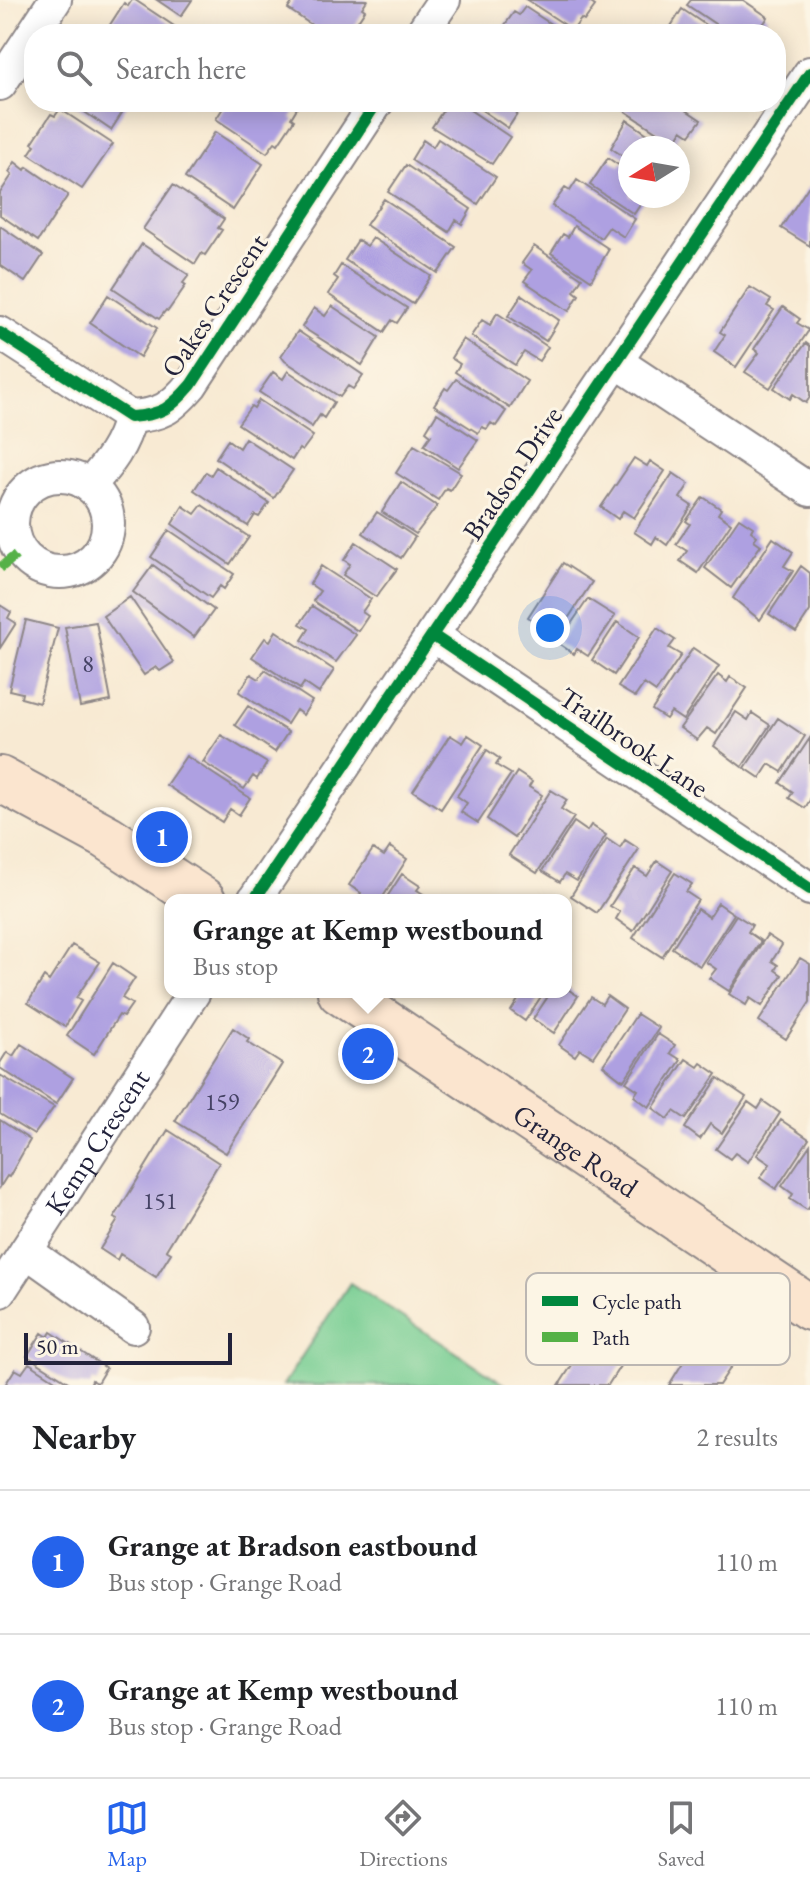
<!DOCTYPE html>
<meta charset="utf-8">
<style>
:root{--surface:#fff;--page:#f2f2f2;--text:#202124;--muted:#757577;--line:#e0e0e0;--accent:#2563eb}
body{margin:0;font-family:"EB Garamond",serif;background:var(--page);color:var(--text)}
.compass{position:absolute;left:618px;top:136px;width:72px;height:72px;border-radius:50%;background:var(--surface);box-shadow:0 4px 20px #0003;rotate:259deg}
.scale{position:absolute;left:24px;bottom:20px;width:208px;box-sizing:border-box;padding-left:8px;border:4px solid #22223b;border-top:0;font-size:22px;line-height:28px;white-space:nowrap;color:#22223b;-webkit-text-stroke:6px #fcf5e5;paint-order:stroke}
.you{position:absolute;left:550px;top:628px;width:28px;height:28px;margin:-20px;border:6px solid #fff;border-radius:50%;background:#1a73e8;box-shadow:0 0 0 12px #1a73e833}
.badge{display:grid;place-items:center;width:52px;height:52px;border-radius:50%;background:var(--accent);color:#fff;font-size:26px;font-weight:700}
.pin{position:absolute;translate:-50% -50%;border:4px solid #fff;box-shadow:0 2px 8px #0006}
.popup{position:absolute;left:164px;top:894px;width:408px;height:104px;box-sizing:border-box;display:grid;place-content:center;border-radius:16px;background:var(--surface);filter:drop-shadow(0 2px 6px #0005);font-size:26px;white-space:nowrap;color:var(--muted)}
.popup b{font-size:30px;color:var(--text)}
.popup::after{content:'';position:absolute;left:50%;top:100%;margin-left:-16px;border:16px solid transparent;border-top-color:var(--surface)}
.list{margin:0;padding:0;list-style:none}
h2{display:flex;justify-content:space-between;align-items:center;height:104px;margin:0;padding:0 32px;font-size:34px}
h2 small{font-size:26px;font-weight:400;color:var(--muted)}
.list li{display:grid;grid-template-columns:52px 1fr auto;gap:24px;align-items:center;box-sizing:border-box;height:144px;padding:0 32px;border-top:2px solid var(--line)}
.list b{display:block;font-size:30px;white-space:nowrap}
.list p{margin:0;font-size:26px;white-space:nowrap;color:var(--muted)}
.list em{font-size:26px;font-style:normal;color:var(--muted)}
.icon{flex:none;width:44px;height:44px;fill:none;stroke:currentColor;stroke-width:2;stroke-linecap:round;stroke-linejoin:round}
.map{position:relative;flex:none;width:810px;height:1385px;overflow:hidden}
.search{position:absolute;background:var(--surface);box-shadow:0 4px 20px #0003;left:24px;right:24px;top:24px;height:88px;display:flex;align-items:center;gap:20px;box-sizing:border-box;padding:0 28px;border-radius:32px;color:var(--muted);font-size:30px}
.sheet{height:392px;background:var(--surface)}
nav{display:flex;justify-content:space-around;align-items:center;box-sizing:border-box;height:112px;border-top:2px solid var(--line);background:var(--surface);font-size:22px;color:var(--muted)}
nav a{display:grid;justify-items:center;gap:4px}
nav .on{color:var(--accent)}
.map>svg:first-child{display:block}
.green{fill:#76cd92;stroke:#4c7866;stroke-width:2}
.building{fill:#aea0e1}
.lines{fill:none;stroke-linecap:round;stroke-linejoin:round}
.minor-casing{stroke:#8d8687;stroke-width:36}
.secondary-casing{stroke:#8d8687;stroke-width:48}
.minor{stroke:#fff;stroke-width:32}
.secondary{stroke:#fbe5cf;stroke-width:44}
.quiet{stroke:#55b146;stroke-width:10;stroke-dasharray:20 10;stroke-linecap:butt}
.cycleway-casing{stroke:#fcf5e5;stroke-width:17}
.cycleway{stroke:#00873e;stroke-width:12}
.labels{text-anchor:middle;stroke-width:6;stroke-linejoin:round;paint-order:stroke}
.number-label{font-size:24px;fill:#454264}
.street-label{font-size:28px;fill:#22223b;stroke:#fcf5e5}
.key{fill:#fcf5e5;stroke:#bbb6b2;stroke-width:2}
.key-label{font-size:22px;fill:#22223b}
</style>
<div class="map">
<svg width="810" height="1385" viewBox="0 0 810 1385">
<rect width="100%" height="100%" fill="#fcf5e5"/>
<filter id="ink" filterUnits="userSpaceOnUse"><feTurbulence type="fractalNoise" baseFrequency=".0125" numOctaves="2"/><feDisplacementMap in="SourceGraphic" scale="16" xChannelSelector="R" yChannelSelector="G"/><feConvolveMatrix kernelMatrix="1 2 1 2 8 2 1 2 1" color-interpolation-filters="sRGB"/></filter>
<filter id="wash" filterUnits="userSpaceOnUse"><feTurbulence type="fractalNoise" baseFrequency=".006" numOctaves="4" result="noise"/><feDisplacementMap in="SourceGraphic" scale="32" xChannelSelector="R" yChannelSelector="G"/><feGaussianBlur stdDeviation="1.8" result="paint"/><feColorMatrix in="noise" values="0 0 0 0 0 0 0 0 0 0 0 0 0 0 0 0 0 1.4 0 .05"/><feComposite in="paint" operator="in"/></filter>
<g filter="url(#wash)">
<rect width="100%" height="100%" fill="#f8ead3"/>
<path class="green" d="M350,1283L506,1385H283Z"/>
<g id="blocks">
<path class="building" d="M132,0H135L186,34H104L124,3L128,6Z
M157,0H192L181,16Z
M294,0H367L362,8L365,10L349,34H325L288,9Z
M527,0H587L595,6L584,21L581,19L573,30Z
M691,0H743L768,17L757,34H749L738,27L734,34H730L687,5Z
M525,7L566,34H509L502,29L514,12L519,15Z
M682,9L719,34H666Z
M70,102H129L111,130Z
M227,102H288L297,108L291,118L294,120L278,144L275,142L267,153L216,119Z
M453,102H458L510,137L492,164L432,127L446,106L449,108Z
M470,102H525L508,128Z
M618,102H674L701,120L690,135L682,130L674,143L616,105Z
M60,109L113,144L82,189L29,154L35,145L32,143L51,114L55,116Z
M627,120L668,148H630V161L611,148Z
M215,132L263,164L233,210L185,178Z
M438,139L496,177L478,204L411,160L423,140L433,147Z
M608,158L620,166L622,162L630,167V196L644,199L634,214L590,185Z
M15,162L25,170L27,167L68,195L38,241L0,215V193L12,175L9,172Z
M406,165L471,209L462,224L456,220L449,232L388,192Z
M577,180L635,219L624,237L609,227L601,238L552,206L565,188L570,191Z
M173,185L224,219L218,228L222,230L205,255L202,253L195,264L143,229Z
M808,187L810,188V246L781,228Z
M384,199L456,247L438,273L366,225Z
M0,226L43,255L25,282L0,265Z
M574,226L609,249L591,280L551,253L563,234L568,237Z
M373,238L431,276L413,304L345,260L358,240L367,246Z
M142,244L189,275L183,283L186,285L168,311L166,310L159,319L113,288Z
M534,246L582,278L574,291L579,295L569,311L524,281L532,270L522,263Z
M341,265L407,308L397,323L392,320L384,332L328,294L338,279L334,276Z
M750,287L771,300L767,306L774,310L736,367L714,352L725,335L720,332Z
M108,295L157,328L140,357L90,323Z
M522,295L559,320L546,341L508,316Z
M332,306L379,337L362,365L302,327L314,308L325,316Z
M783,307L800,319L797,323L809,330L770,388L745,372L759,353L754,349Z
M497,313L548,347L539,361L524,352L515,365L471,336L482,320L490,325Z
M298,331L363,375L353,389L348,386L340,397L285,361L281,356Z
M463,339L527,381L510,408L455,372L460,364L451,358Z
M806,343L810,346V397L806,403L793,394L790,399L774,388Z
M288,371L334,402L324,418L320,415L312,427L259,392L273,372L283,379Z
M456,379L506,411L496,426L491,423L487,429L482,427L478,433L434,405L445,388L448,390Z
M259,400L313,436L302,451L299,449L292,460L238,424L251,406L254,408Z
M437,413L478,440L458,468L424,445L431,435L426,431Z
M245,438L293,470L274,498L216,458L228,440L239,448Z
M414,445L461,473L450,490L446,488L438,500L396,473Z
M634,458L647,466L650,461L665,471L634,518L623,511L618,519L601,507Z
M216,467L269,503L259,517L255,515L248,526L194,490L206,472L211,475Z
M673,473L689,484L680,498L692,506L667,545L656,537L652,544L634,532Z
M401,482L437,506L416,534L382,512Z
M703,497L721,509L718,514L731,523L698,573L680,561L687,551L676,544L690,524L686,521Z
M202,505L249,537L230,564L172,524L183,506L195,514Z
M377,512L415,537L401,558L363,533Z
M739,518L753,527L751,531L757,536L754,540L761,545L731,588L705,568Z
M169,530L234,574L224,589L220,586L211,598L151,557Z
M773,538L793,552L784,566L793,571L760,620L733,598Z
M356,542L397,569L376,597L343,575L350,564L344,560Z
M563,563L592,582L552,643L535,632L540,625L528,617Z
M153,565L214,610L194,637L133,592Z
M321,566L371,599L362,612L368,616L358,631L313,601L320,591L310,584Z
M801,566L810,573V611L796,632L769,614Z
M130,597L174,662L160,671L156,667L144,675L103,616Z
M588,599L615,616L588,656L577,649L574,654L558,643Z
M0,605L11,612L8,618L16,623L0,648Z
M312,606L356,635L336,662L302,640L309,629L300,624Z
M26,620L58,628L39,703L21,698L22,693L9,690Z
M96,622L111,701L80,707L65,627Z
M617,622L639,637L614,675L592,660Z
M657,628L675,640L669,648L681,655L656,692L644,684L635,697L618,687Z
M276,631L334,670L319,693L304,683L300,689L252,657L265,638L270,641Z
M693,648L719,666L683,720L671,712L666,719L652,710Z
M265,670L312,701L303,715L296,710L287,724L239,692L251,674L259,679Z
M718,675L727,682L730,677L747,688L716,734L707,728L697,740L680,728Z
M248,706L288,732L275,752L235,725Z
M736,712L748,720L752,713L770,725L742,767L714,746Z
M778,718L805,736L782,772L769,764L760,778L745,768Z
M221,735L267,763L257,779L253,776L244,789L203,762Z
M450,735L463,743L468,735L483,745L441,809L413,791Z
M810,738V800L805,808L789,798L793,792L780,783Z
M487,750L500,759L496,765L511,774L478,823L461,812L467,803L457,796Z
M186,756L250,798L239,815L230,809L222,822L166,785Z
M517,772L532,782L529,787L542,795L514,838L487,819Z
M551,790L567,800L561,809L574,817L537,873L509,855Z
M574,822L587,831L591,825L606,835L577,881L565,874L560,882L542,871Z
M607,839L620,848L625,840L639,849L597,913L571,896Z
M390,847L407,859L381,900H357L361,893L349,885L373,849L384,856Z
M657,861L672,871L633,931L616,919L620,912L610,906L635,868L647,876Z
M675,873L692,884L686,892L698,900L662,957L633,938Z
M402,874L420,886L417,890L428,897L426,900H385Z
M718,903L734,914L700,966L672,948L697,909L709,917Z
M736,915L752,925L748,932L761,941L729,991L709,978L716,969L706,962Z
M767,935L782,945L772,961L778,965L775,970L782,975L762,1006L750,998L746,1005L729,994Z
M72,945L100,962L76,998L81,1001L65,1027L28,1003L44,977L49,981Z
M800,958L810,964V1002L786,1039L759,1021Z
M113,963L135,978L122,998L132,1004L123,1017L119,1015L94,1054L67,1036Z
M566,988L578,996L554,1033L533,1019L551,992H566Z
M523,992H544L525,1021L511,1011Z
M607,996L625,1009L593,1057L580,1049L575,1056L559,1045L591,997L602,1004Z
M637,1014L659,1028L624,1080L621,1079L603,1065Z
M233,1028L249,1039L247,1042L282,1064L226,1153L175,1121Z
M658,1034L675,1045L670,1053L681,1060L649,1107L634,1096L638,1090L626,1082Z
M21,1044L73,1078L56,1104L0,1068V1063L7,1052L13,1056Z
M686,1059L698,1067L701,1063L717,1074L686,1119L674,1111L668,1119L653,1108Z
M0,1075L54,1107L34,1135L0,1114Z
M718,1078L746,1097L722,1133L710,1124L700,1139L685,1128Z
M763,1101L780,1113L748,1162L735,1153L730,1159L716,1149L748,1102L758,1109Z
M0,1120L30,1140L9,1177L7,1176L0,1187Z
M781,1120L809,1139L776,1189L760,1178L770,1164L757,1155Z
M168,1130L219,1163L166,1250L171,1253L156,1277L120,1254L117,1260L100,1249L118,1220L114,1218Z
M810,1145V1206L807,1210L790,1199L793,1194L782,1186Z
M600,1322L634,1344L608,1385H559Z
M51,1332L106,1368L97,1383L92,1380L90,1385H73L27,1356L42,1333L48,1337Z
M700,1335L717,1346L714,1351L733,1364L719,1385H669Z
M29,1363L63,1385H5L15,1369L22,1373Z"/>
</g>
</g>
<g filter="url(#ink)">
<use href="#blocks" fill-opacity="0" stroke="#8d8687" stroke-width="2"/>
<g class="lines">
<g class="minor-casing">
<g id="minor">
<path d="M421,34L444,0"/>
<path d="M0,84L55,0"/>
<path d="M0,333L130,417C162,415 171,408 191,385L377,102"/>
<path d="M617,362L810,490"/>
<circle cx="60" cy="524" r="48"/>
<path d="M90,485C109,463 123,446 130,417"/>
<path d="M432,635L810,889"/>
<path d="M254,900L810,73"/>
<path d="M26,1251L133,1327"/>
<path id="s1" d="M0,1291L194,992"/>
</g>
</g>
<g class="secondary-casing">
<g id="secondary">
<path d="M0,779L107,837L203,900"/>
<path id="s2" d="M340,992L810,1308"/>
</g>
</g>
<use href="#minor" class="minor"/>
<use href="#secondary" class="secondary"/>
<path class="quiet" d="M0,568L20,552"/>
<g class="cycleway-casing">
<path id="cycleway" d="M0,333L130,417C162,415 171,408 191,385L377,102
M432,635L810,889
M254,900L810,73"/>
</g>
<use href="#cycleway" class="cycleway"/>
</g>
</g>
<g class="labels">
<g class="number-label">
<text x="88" y="672">8</text>
<text x="222" y="1110">159</text>
<text x="160" y="1209">151</text>
</g>
<g class="street-label">
<text transform="translate(214 305) rotate(-56)" y="10">Oakes Crescent</text>
<text transform="translate(512 473) rotate(-56)" y="10">Bradson Drive</text>
<text transform="translate(634 742) rotate(34)" y="10">Trailbrook Lane</text>
<text dy="10" stroke="none"><textPath href="#s1" startOffset="178">Kemp Crescent</textPath></text>
<text dy="10" stroke="none"><textPath href="#s2" startOffset="284">Grange Road</textPath></text>
</g>
</g>
<rect x="526" y="1273" width="264" height="92" rx="12" class="key"/>
<rect x="542" y="1296" width="36" height="10" fill="#00873e"/>
<rect x="542" y="1332" width="36" height="10" fill="#55b146"/>
<g class="key-label">
<text x="592" y="1309">Cycle path</text>
<text x="592" y="1345">Path</text>
</g>
</svg>
<svg class="compass" viewBox="-18 -18 36 36"><path d="M0-13l5 13h-10z" fill="#e53935"/><path d="M0 13l5-13h-10z" fill="#757577"/></svg>
<div class="scale">50 m</div>
<div class="you"></div>
<div class="pin badge" style="left:162px;top:837px">1</div>
<div class="pin badge" style="left:368px;top:1054px">2</div>
<div class="popup"><b>Grange at Kemp westbound</b>Bus stop</div>
<div class="search"><svg class="icon" aria-label="search" viewBox="0 0 24 24"><circle cx="10" cy="10" r="6"/><path d="M15 15l6 6"/></svg>Search here</div>
</div>
<section class="sheet">
<h2>Nearby<small>2 results</small></h2>
<ul class="list">
<li><span class="badge">1</span><div><b>Grange at Bradson eastbound</b><p>Bus stop · Grange Road</p></div><em>110 m</em></li>
<li><span class="badge">2</span><div><b>Grange at Kemp westbound</b><p>Bus stop · Grange Road</p></div><em>110 m</em></li>
</ul>
</section>
<nav>
<a class="on"><svg class="icon" aria-label="map" viewBox="0 0 24 24"><path d="M3 6l6-2 6 2 6-2v14l-6 2-6-2-6 2zM9 4v14M15 6v14"/></svg>Map</a>
<a><svg class="icon" aria-label="directions" viewBox="0 0 24 24"><path d="M12 3l9 9-9 9-9-9zM9 14v-3h6M13 9l2 2-2 2"/></svg>Directions</a>
<a><svg class="icon" aria-label="saved" viewBox="0 0 24 24"><path d="M7 4h10v16l-5-4-5 4z"/></svg>Saved</a>
</nav>
